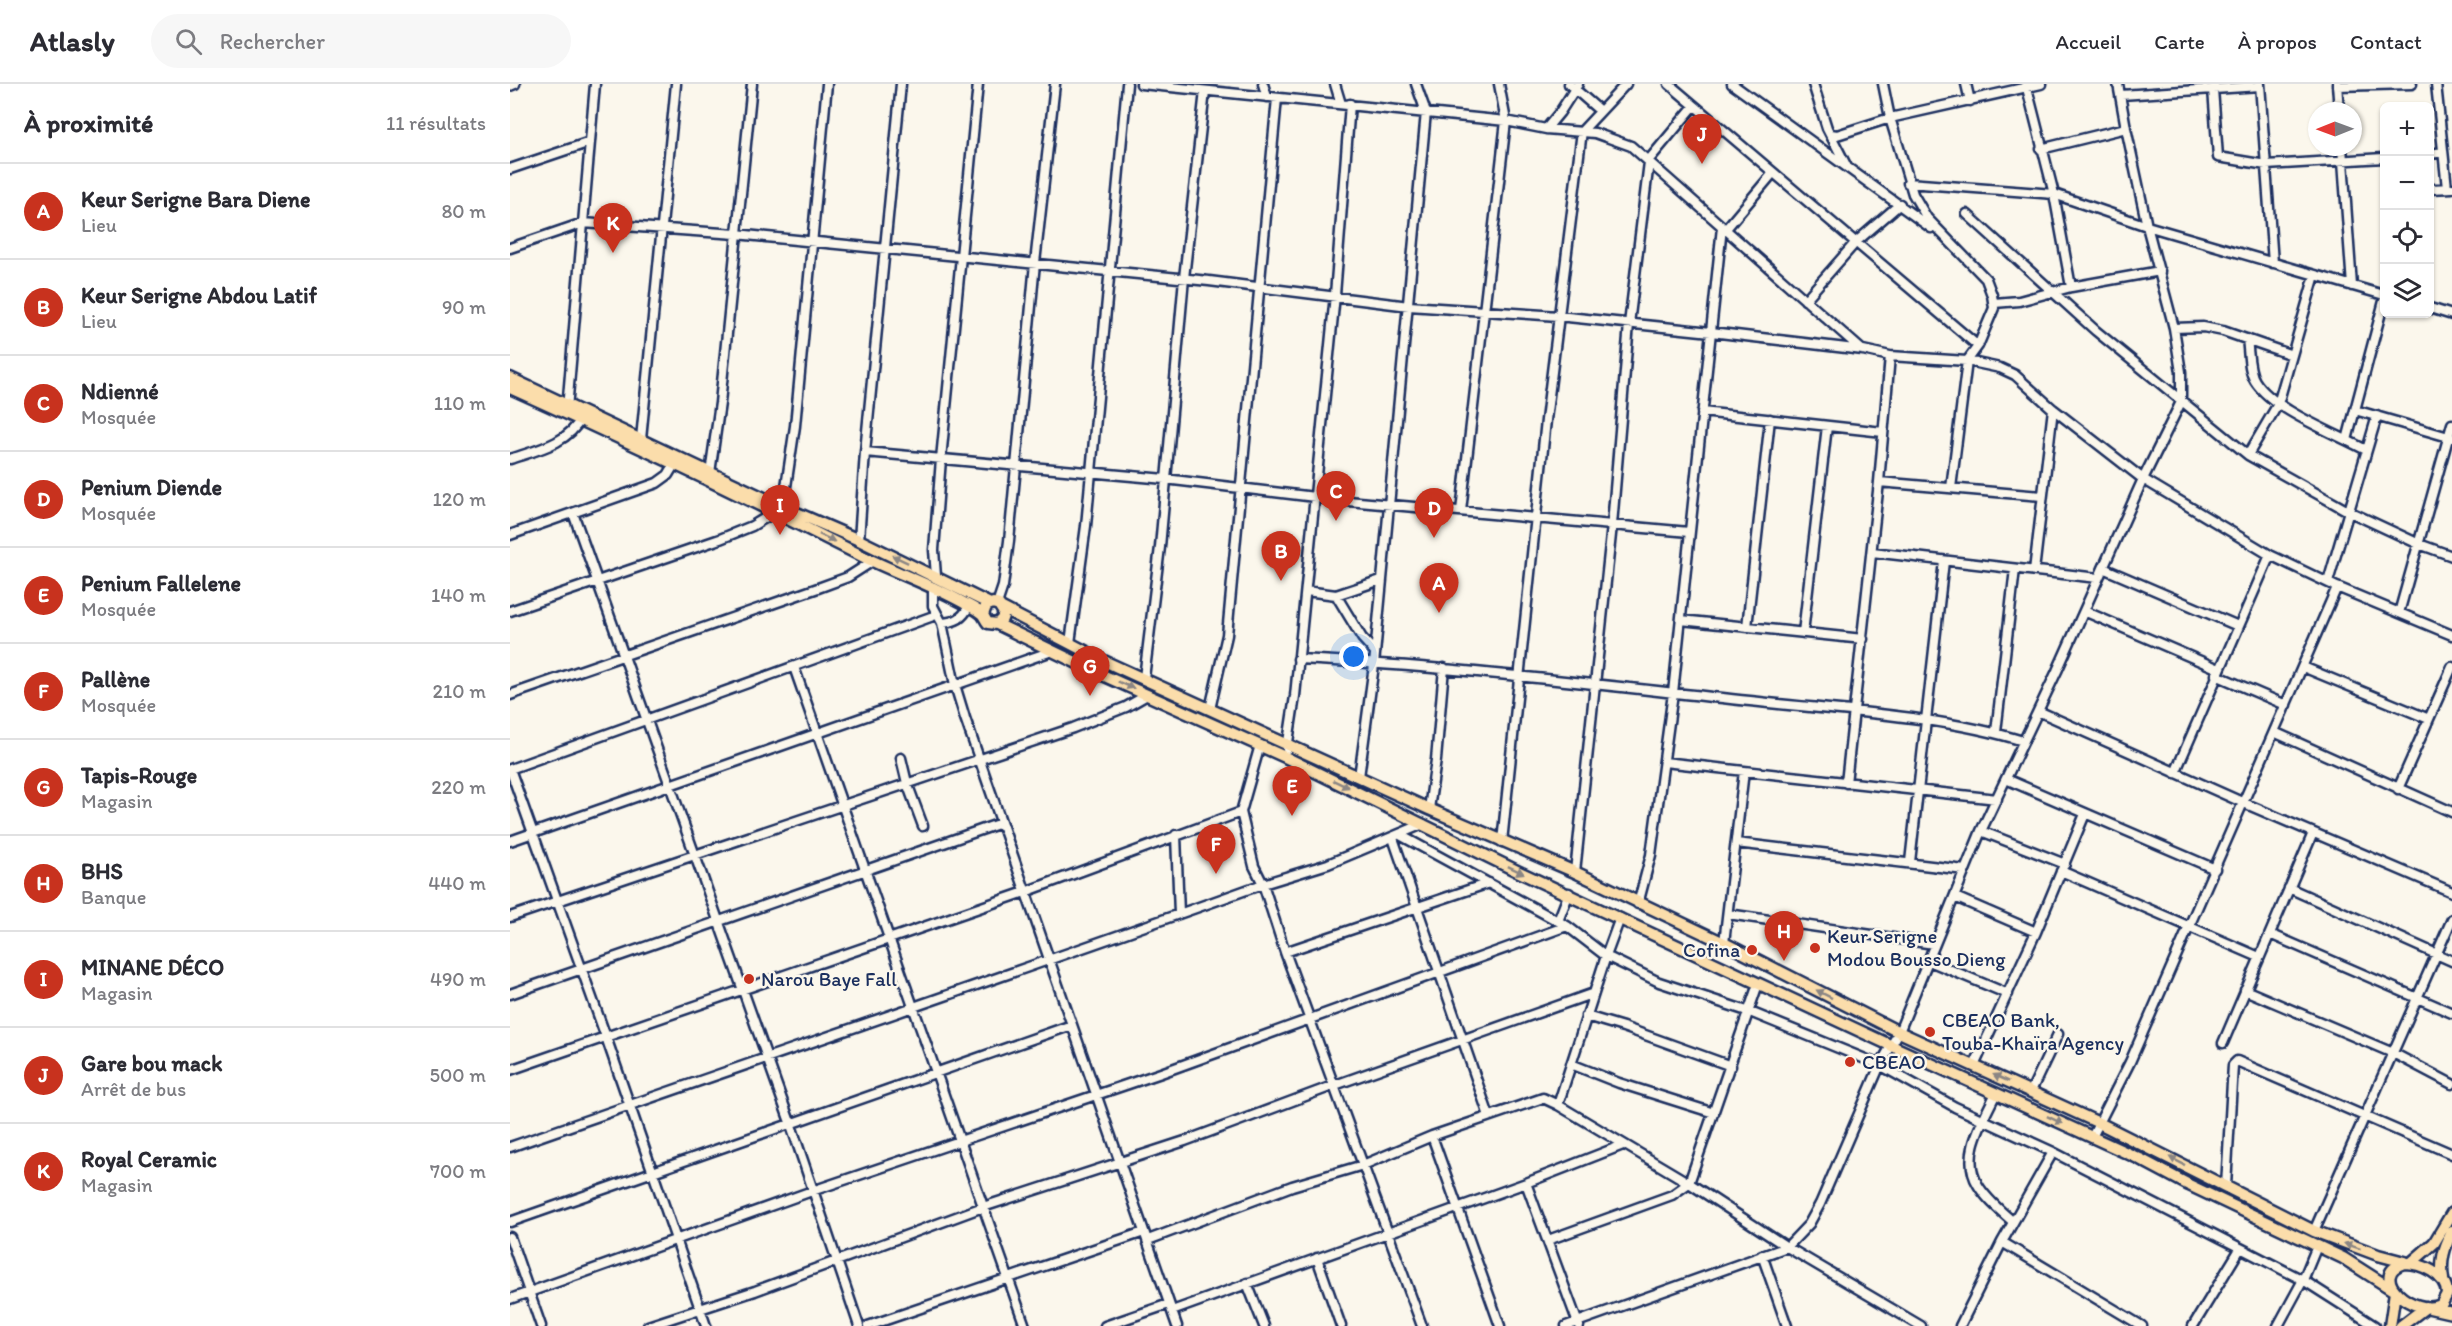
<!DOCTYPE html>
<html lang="fr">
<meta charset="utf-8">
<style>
:root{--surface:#fff;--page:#f7f7f7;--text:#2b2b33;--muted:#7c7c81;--line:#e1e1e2;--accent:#c8321e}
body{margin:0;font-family:Itim,sans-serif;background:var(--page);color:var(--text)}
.controls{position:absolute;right:18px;top:18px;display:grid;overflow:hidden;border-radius:9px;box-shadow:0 2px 4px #0004}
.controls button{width:54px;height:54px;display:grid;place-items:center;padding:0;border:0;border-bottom:2px solid var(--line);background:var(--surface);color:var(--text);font:30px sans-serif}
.compass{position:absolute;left:1798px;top:18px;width:54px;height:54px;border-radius:50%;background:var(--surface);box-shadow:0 2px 4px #0004;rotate:269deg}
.you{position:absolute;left:844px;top:573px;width:21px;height:21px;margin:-15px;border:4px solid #fff;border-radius:50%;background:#1a73e8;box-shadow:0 0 0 9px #1a73e833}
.badge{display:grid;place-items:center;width:39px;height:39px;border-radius:50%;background:var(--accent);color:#fff;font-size:20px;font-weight:700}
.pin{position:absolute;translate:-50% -50px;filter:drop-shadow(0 2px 3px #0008)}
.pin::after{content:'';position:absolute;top:32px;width:21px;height:18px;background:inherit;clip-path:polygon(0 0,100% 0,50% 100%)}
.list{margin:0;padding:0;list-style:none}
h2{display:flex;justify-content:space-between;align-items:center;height:78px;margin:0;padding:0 24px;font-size:26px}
h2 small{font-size:20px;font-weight:400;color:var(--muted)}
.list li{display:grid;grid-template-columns:39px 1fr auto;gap:18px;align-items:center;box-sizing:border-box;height:96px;padding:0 24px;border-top:2px solid var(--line)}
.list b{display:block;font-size:22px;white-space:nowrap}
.list p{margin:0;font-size:20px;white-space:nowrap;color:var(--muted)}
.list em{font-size:20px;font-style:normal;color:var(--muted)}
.icon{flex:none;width:33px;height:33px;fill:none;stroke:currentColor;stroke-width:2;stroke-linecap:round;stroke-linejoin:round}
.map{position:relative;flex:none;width:1942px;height:1242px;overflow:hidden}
header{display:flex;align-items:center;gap:36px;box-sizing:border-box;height:84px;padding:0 30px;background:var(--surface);border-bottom:2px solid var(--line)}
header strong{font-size:28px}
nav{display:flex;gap:33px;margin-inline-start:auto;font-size:21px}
.search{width:420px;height:54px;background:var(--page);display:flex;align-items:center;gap:15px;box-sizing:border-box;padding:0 21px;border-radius:33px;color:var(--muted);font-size:22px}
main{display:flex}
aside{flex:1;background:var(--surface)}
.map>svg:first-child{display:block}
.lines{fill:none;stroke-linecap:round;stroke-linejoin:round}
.minor-casing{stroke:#1b2f5e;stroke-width:13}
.major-casing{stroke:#1b2f5e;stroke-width:15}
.minor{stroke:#fbf7ec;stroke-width:8}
.major{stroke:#fbddab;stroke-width:10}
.oneway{fill:#8b8684}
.poi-dot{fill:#c8321e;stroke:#fbf7ec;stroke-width:2}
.labels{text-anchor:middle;stroke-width:5;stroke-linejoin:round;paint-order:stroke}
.poi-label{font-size:20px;fill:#1b2f5e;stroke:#fbf7ec;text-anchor:start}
</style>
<header>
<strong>Atlasly</strong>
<div class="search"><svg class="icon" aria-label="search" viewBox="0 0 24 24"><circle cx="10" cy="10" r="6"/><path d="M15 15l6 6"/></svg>Rechercher</div>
<nav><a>Accueil</a><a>Carte</a><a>À propos</a><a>Contact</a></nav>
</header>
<main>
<aside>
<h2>À proximité<small>11 résultats</small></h2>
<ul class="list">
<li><span class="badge">A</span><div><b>Keur Serigne Bara Diene</b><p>Lieu</p></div><em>80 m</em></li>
<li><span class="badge">B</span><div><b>Keur Serigne Abdou Latif</b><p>Lieu</p></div><em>90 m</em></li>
<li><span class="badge">C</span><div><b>Ndienné</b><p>Mosquée</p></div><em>110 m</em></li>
<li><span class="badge">D</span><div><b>Penium Diende</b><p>Mosquée</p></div><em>120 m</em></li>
<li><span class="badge">E</span><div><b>Penium Fallelene</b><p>Mosquée</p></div><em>140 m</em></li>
<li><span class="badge">F</span><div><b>Pallène</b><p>Mosquée</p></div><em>210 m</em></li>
<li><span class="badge">G</span><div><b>Tapis-Rouge</b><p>Magasin</p></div><em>220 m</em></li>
<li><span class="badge">H</span><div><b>BHS</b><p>Banque</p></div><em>440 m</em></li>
<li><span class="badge">I</span><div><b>MINANE DÉCO</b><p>Magasin</p></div><em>490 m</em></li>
<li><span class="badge">J</span><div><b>Gare bou mack</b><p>Arrêt de bus</p></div><em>500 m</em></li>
<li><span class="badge">K</span><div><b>Royal Ceramic</b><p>Magasin</p></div><em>700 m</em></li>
</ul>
</aside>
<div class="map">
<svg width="1942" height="1242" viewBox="0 0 1942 1242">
<rect width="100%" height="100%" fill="#fbf7ec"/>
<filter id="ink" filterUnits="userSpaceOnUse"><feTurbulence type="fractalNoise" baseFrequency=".0167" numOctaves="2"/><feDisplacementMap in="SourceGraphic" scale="12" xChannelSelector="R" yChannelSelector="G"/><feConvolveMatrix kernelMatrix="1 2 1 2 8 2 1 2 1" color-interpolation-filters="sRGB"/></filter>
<g filter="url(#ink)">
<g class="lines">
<g class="minor-casing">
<path id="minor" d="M631,0L996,37L1036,45L1085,49L1121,62L1352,266
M753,0L757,13
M825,0L831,20
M1059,0L1090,27
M1159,0L1468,262
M1222,0L1421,144
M1303,0L1317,44L1337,83
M1373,0L1380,34L1403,110L1417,134L1476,195L1482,211L1484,224L1468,262L1457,277L1441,404
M1456,0L1460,17
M1516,0L1544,110L1561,203
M1750,0L1763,179
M1827,0L1829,27
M1926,0L1937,104
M0,2L5,0
M1827,2L1902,0
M1703,5L1708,73L1756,81L1874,74
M1611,11L1750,2
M1036,45L1050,28L1068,0
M1321,50L1327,51L1380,34L1531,0
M1832,63L1842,202
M1531,65L1616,44
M1920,70L1933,68
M1138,77L1184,22
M0,85L80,58
M1398,99L1544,110L1637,142L1874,211
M1920,105L1942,104
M1457,130L1586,247L1738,371L1838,427L1909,460L1942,472
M1215,146L1263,89
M0,164L73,139L226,150L699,197L899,222L1048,232L1201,248L1353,266L1380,272L1457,277L1490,284L1505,291L1543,325L1633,395L1760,471L1827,503L1942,551
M1295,216L1346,158L1390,120
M1484,219L1509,217L1561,203L1650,187
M1920,224L1942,231
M1664,244L1693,243L1713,247L1782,271
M1737,255C1739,268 1738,286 1745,297C1763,326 1825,349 1856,366
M57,325L85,0
M1845,326L1942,354
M1192,328L1373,348
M131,355L166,0
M1837,356L1874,217
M355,368L655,395L838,417L1179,448
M1738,371L1768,320L1805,191
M0,375C27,366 58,360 72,333
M200,389L210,319L242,0
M1369,398L1532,412
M273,423L285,342L317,0
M951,427L996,37L989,0
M63,429L281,1041L349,1242
M0,451L147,399L158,391L164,381
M349,456L355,368L391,0
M1362,468L1588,494
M1593,484L1728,542
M1524,487L1543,325
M426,492L424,466L431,375L468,0
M1818,498L1867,332
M423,503V522L432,539L445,601L455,634L667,1242
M796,507L826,511L871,496
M826,511L852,554L865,568
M487,520L493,502L499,457L525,179L545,0
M0,527L210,455L242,442L265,428
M1574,527L1709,585
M1889,529L1942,340
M1171,536L1353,555
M432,539C446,538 453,534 459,522
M1237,543L1260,335
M1293,549L1317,342
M560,559L576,442L617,0
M788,575C939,582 1089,601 1240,617C1327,627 1430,631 1513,657
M284,583L515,1242
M1793,583L1919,635
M1706,591L1776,621
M634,594L650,463L674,194L695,7
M0,611L308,504L338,493L363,477
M700,625L717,551L767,14
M1528,627L1734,719L1942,808
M1486,648L1505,485
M1764,648L1942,728
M750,661L731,728L744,782L753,800L775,868L912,1242
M777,665L785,612L825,211L840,20
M391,674L397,699L413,742
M1154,678L1487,715
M1665,689L1760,471
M849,693L864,581L916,28L906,0
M1496,695L1705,785
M1336,699L1369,398L1380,272
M1888,705L1942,583
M919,725L926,676L934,584
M1471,747L1555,780
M666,751L669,830
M890,751L1057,842L1096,872L1149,898L1240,928L1370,981L1445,1023L1543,1068L1793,1196L1865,1242
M883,754L979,1032
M0,757L542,567
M992,758L1036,336L1072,47L1116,0
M1226,759L1455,786
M1400,778L1434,477
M1551,787L1749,873
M1065,788L1102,441L1119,240L1139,78
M1779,804L1942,877
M1445,813L1526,848
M1128,820L1141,771L1163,609L1212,143
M1218,830L1424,860
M0,833L563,644L616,623L637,611
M1048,837L1059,809
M1760,850L1942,929
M1214,859L1234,687
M775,868L979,799
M1417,876L1498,910
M1735,906L1883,969L1942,1000
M0,910L491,739
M1076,932L1113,943L1221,982
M1713,959L1803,749
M1061,980L1109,999L1204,1029
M1464,982L1526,848L1575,730
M0,986L515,808L731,728
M1521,1007L1548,950
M1486,1009C1473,1037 1450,1071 1468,1101C1476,1115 1491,1127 1503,1138
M1048,1021L1096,872L1110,834
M922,1052L990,1242
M1582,1053L1620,978L1827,503
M0,1063C251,975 503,890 753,800L818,780L913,740
M1016,1099L1069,1242
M1716,1102L1723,981L1727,977L1942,1070
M0,1138L562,941
M1804,1147L1942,835
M0,1153L31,1242
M638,1156L782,1102L853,1081L922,1052L1033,1014L1048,1021L1179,1099L1277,1163L1411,1242
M1038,1156L1162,1111L1179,1099L1248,900
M1492,1158L1632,1242
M1252,1171L1277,1242
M807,1174L831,1242
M737,1199L754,1242
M0,1215L302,1107L651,989L1057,842
M662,1227L1016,1099L1113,1061
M138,1242L245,1207L473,1123L675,1057L825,1001L1084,909
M196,1242L96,953L0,685L426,531
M358,1242L634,1148
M595,1242L659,1220
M1056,1242L1277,1163L1299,1140L1310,1120L1370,981L1389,948L1471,747L1547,587L1633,395L1671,318V288L1664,244L1637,142L1616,44L1608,0
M1450,1242L1492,1158L1543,1068
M1683,1242L1730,1165
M1768,1242L1793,1196L1807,1162"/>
</g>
<g class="major-casing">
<path id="major" d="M0,294L273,423L349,456L480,520
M0,304C118,357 235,413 350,471C384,488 420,500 454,519C459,522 469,526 473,531C475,534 476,537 478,539L487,540L492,535L494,529L489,521L483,519L476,522L473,531
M492,524L594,577L919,725L1065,788L1214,859L1389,948L1589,1039L1804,1147L1868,1171L1898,1179
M487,540L588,589L775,673L1005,786L1382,962L1630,1075L1679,1101L1833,1174L1883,1206
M1894,1179C1911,1179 1937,1190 1937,1210L1931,1221C1904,1234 1855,1192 1894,1179Z
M1901,1179L1924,1159L1942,1129
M1933,1195C1930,1177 1934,1164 1942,1148
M1920,1224L1942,1229
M1880,1242L1885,1208
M1891,1242L1916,1223"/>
</g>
<use href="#minor" class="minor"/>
<use href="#major" class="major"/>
</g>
<defs><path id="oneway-solid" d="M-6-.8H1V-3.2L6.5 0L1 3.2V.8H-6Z" transform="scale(1.5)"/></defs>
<g class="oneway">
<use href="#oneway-solid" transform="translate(317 454) rotate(26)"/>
<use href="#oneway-solid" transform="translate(390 475) rotate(-155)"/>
<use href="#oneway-solid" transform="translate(616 601) rotate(23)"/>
<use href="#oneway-solid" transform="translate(831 700) rotate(26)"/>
<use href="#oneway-solid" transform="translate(1006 786) rotate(25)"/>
<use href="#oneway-solid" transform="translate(1314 910) rotate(-153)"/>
<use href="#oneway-solid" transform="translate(1491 994) rotate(-156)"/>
<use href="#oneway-solid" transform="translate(1545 1036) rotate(25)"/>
<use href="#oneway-solid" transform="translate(1667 1077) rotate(-153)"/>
<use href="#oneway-solid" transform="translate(1842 1162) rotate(-161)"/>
</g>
</g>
<g class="poi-dot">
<circle cx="1305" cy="864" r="6"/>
<circle cx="1242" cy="866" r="6"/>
<circle cx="239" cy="895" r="6"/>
<circle cx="1420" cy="948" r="6"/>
<circle cx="1340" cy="978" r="6"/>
</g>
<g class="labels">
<g class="poi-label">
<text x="1317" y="859">Keur Serigne<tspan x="1317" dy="23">Modou Bousso Dieng</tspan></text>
<text x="1230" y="873" text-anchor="end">Cofina</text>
<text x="251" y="902">Narou Baye Fall</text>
<text x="1432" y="943">CBEAO Bank,<tspan x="1432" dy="23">Touba-Khaïra Agency</tspan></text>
<text x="1352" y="985">CBEAO</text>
</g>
</g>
</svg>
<div class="controls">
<button>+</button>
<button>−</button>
<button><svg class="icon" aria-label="locate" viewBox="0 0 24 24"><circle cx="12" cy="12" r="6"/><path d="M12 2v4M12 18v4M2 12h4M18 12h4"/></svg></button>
<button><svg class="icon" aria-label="layers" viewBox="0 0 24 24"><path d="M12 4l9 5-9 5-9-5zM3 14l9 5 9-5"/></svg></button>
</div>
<svg class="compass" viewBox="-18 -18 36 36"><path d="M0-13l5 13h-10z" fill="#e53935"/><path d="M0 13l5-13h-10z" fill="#7c7c81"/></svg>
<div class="you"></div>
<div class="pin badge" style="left:929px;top:529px">A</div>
<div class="pin badge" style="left:771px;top:497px">B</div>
<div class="pin badge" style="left:826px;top:437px">C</div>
<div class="pin badge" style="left:924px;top:454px">D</div>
<div class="pin badge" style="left:782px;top:732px">E</div>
<div class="pin badge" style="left:706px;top:790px">F</div>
<div class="pin badge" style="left:580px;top:612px">G</div>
<div class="pin badge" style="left:1274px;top:877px">H</div>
<div class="pin badge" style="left:270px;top:451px">I</div>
<div class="pin badge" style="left:1192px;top:80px">J</div>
<div class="pin badge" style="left:103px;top:169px">K</div>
</div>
</main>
